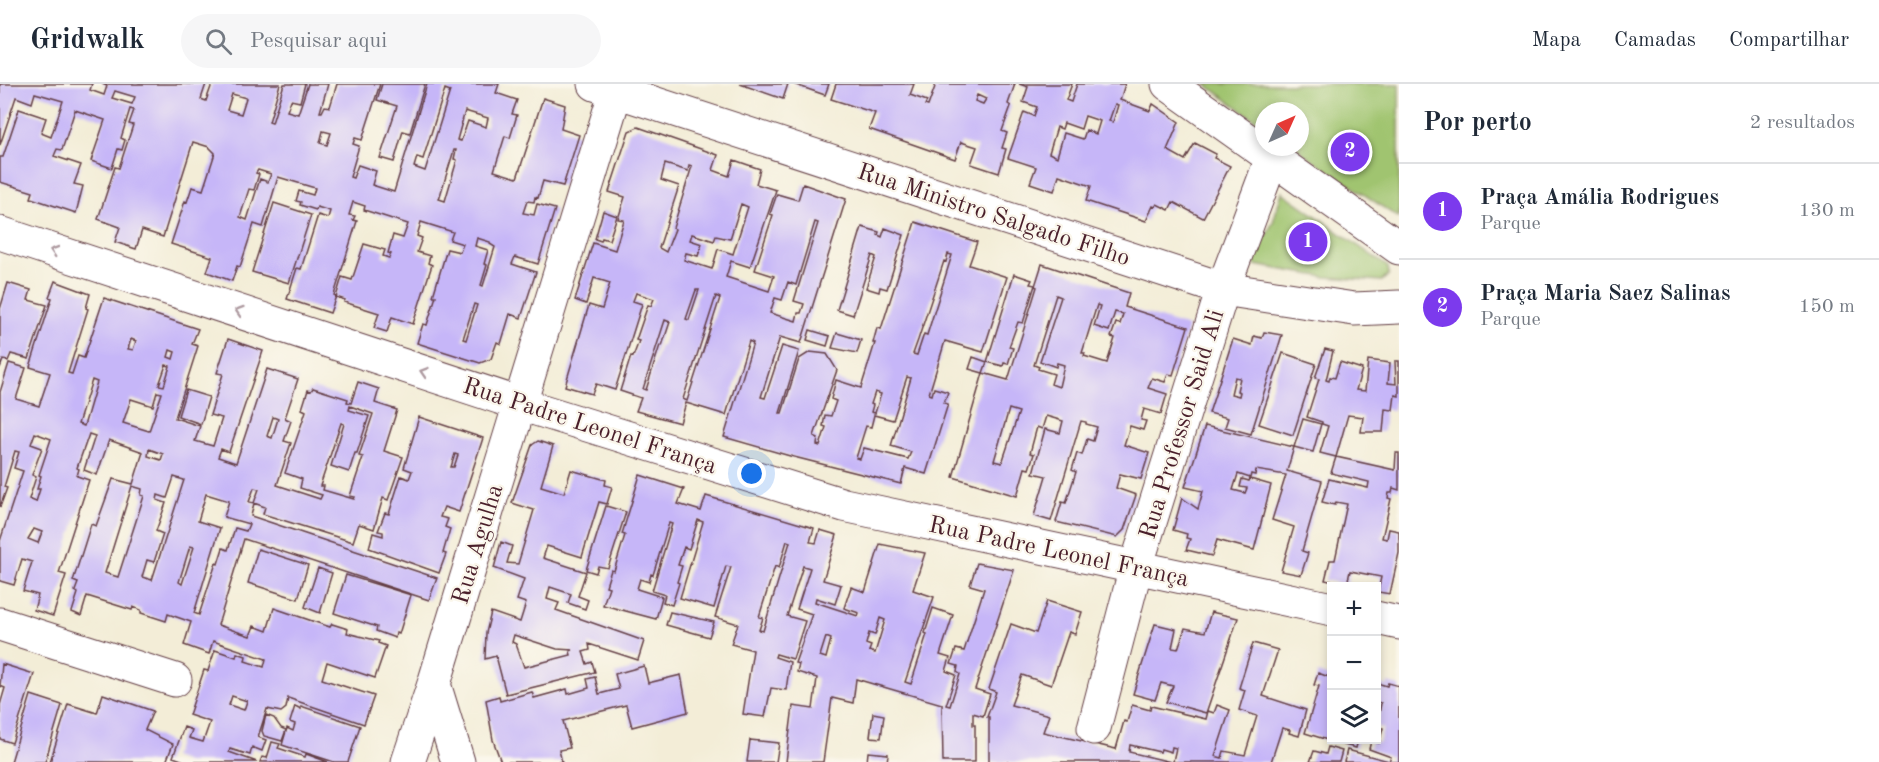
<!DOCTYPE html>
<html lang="pt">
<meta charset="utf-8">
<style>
:root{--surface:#fff;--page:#f6f6f7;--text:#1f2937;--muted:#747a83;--line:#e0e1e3;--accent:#7c3aed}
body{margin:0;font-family:"Old Standard TT",serif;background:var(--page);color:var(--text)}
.controls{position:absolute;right:18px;bottom:18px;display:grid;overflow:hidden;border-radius:0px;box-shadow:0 3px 9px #0003}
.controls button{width:54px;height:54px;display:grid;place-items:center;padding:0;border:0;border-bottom:2px solid var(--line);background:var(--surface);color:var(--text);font:30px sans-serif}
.compass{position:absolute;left:1255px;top:18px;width:54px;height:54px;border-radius:50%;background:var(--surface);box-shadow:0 3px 9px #0003;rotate:45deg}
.you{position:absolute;left:752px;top:390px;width:21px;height:21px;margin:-15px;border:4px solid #fff;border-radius:50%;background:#1a73e8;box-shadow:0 0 0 9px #1a73e833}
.badge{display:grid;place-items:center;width:39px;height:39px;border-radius:50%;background:var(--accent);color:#fff;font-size:20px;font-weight:700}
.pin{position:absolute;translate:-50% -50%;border:3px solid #fff;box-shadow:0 2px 6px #0006}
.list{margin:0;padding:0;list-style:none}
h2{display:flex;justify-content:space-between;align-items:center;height:78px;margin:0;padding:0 24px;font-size:26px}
h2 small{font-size:20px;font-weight:400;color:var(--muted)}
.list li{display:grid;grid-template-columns:39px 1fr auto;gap:18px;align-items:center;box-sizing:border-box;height:96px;padding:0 24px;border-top:2px solid var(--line)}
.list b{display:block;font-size:22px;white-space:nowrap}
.list p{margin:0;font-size:20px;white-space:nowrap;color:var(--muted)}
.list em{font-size:20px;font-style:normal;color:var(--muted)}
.icon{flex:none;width:33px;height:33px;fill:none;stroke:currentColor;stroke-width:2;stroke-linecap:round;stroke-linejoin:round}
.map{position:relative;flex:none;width:1399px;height:678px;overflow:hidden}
header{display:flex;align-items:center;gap:36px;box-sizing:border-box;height:84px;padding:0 30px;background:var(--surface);border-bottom:2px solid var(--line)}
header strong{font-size:28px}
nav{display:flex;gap:33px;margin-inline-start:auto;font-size:21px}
.search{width:420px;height:54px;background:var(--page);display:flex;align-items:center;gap:15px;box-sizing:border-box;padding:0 21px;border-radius:33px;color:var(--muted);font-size:22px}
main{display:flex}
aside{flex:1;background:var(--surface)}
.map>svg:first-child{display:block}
.green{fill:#a0c46f;stroke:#75724d;stroke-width:1.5}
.building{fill:#c6b6f8;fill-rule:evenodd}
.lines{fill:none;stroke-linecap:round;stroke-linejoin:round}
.minor-casing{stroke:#633e45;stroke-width:35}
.minor{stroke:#fff;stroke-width:33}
.oneway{stroke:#ae9aa0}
.labels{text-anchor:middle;stroke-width:4.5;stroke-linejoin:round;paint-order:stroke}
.street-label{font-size:24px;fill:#4a1f2b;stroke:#fbf7ec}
</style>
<header>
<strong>Gridwalk</strong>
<div class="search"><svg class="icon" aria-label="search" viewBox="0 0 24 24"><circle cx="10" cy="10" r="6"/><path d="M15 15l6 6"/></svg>Pesquisar aqui</div>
<nav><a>Mapa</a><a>Camadas</a><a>Compartilhar</a></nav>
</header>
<main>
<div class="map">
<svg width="1399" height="678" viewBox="0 0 1399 678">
<rect width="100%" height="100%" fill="#fbf7ec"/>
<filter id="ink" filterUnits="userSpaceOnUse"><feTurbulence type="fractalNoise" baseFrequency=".0167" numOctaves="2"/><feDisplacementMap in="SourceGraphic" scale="12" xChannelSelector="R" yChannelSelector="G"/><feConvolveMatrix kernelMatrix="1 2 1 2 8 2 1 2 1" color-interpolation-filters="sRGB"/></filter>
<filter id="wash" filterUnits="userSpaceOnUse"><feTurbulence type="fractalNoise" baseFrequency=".008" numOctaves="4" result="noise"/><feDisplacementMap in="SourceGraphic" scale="24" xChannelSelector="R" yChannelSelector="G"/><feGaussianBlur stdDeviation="1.35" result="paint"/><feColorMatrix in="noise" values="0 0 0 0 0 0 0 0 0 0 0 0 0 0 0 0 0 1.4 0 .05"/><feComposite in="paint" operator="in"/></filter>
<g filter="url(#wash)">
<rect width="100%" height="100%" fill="#f3edd7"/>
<path class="green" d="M1205,0H1399V134L1294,63H1300V27H1264V42Z
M1282,108L1388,183L1389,190L1382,197L1325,193L1255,181L1253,177L1273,138Z"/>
<g id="blocks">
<path class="building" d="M0,0H92L90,6L104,11L107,2L102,0H206L201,15L206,17L212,0H280L269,38L272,39L284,0H305L300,18L291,16L287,27L298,30L308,0H328L320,28H322L325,22L330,23L337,0H380L362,56L355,54L353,60L359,62L350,93L353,94L358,81L376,87L372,101L394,108L427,0H499L496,9L517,16L512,30L517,31L510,54L505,52L494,87L517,94L543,14L565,21L561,45L579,51L563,102L543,97L538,114L535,113L534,118L527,117L523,129L534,131L537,120L555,125L538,180L515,173L512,180L536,188L521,234L510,230L501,260L497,258L491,275L480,279L417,259L423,240L427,241L436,212H433L447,165L460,168L463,160L450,156L453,148L421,138L417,152L422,154L417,168L430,172L428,179L432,181L413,240L392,233L387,248L374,244L379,229L344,218L345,216L336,213L342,193L352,196L364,160L385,166L383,172L389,174L391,170L388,169L393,151L403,154L408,140L364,126L365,122L353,118L349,131L355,132L353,136L357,137L334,211L336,212L330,229L287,215L297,184L301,185L318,131L328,134L330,127L317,123L316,126L300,121L301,118L296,117L299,107L313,111L315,104L278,93L263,143L254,140L240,183L237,182L232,197L207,188L212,173L171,160L185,117L187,118L192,103L203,106L215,69L209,63L193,58L163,153L142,146L136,165L115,158L120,143L98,135L115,83L119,84L133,41L129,40L134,26L130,25L121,54L125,56L122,66L118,65L112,84L91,77L105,36L75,26L62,66L57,65L54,72L81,81L74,100L83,102L76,129L31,114L33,108L0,98V73H3L19,25L46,34L41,49L51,53L63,17L35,9L32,19L16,13L0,61ZM445,5L450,7L425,87L414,83L417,73L423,75ZM115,7L135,13L132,20L112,14ZM232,10L246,14L241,30L227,26ZM465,27L488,34L486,43L468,37L461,57L457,56ZM323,47L331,49L327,61L320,59ZM454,66H456L454,75L457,76L445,117L439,115ZM258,86L271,90L268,98L260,95L247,136L240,133L249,105L254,106L259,90L256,89ZM477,154L490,158V160L495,163L483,202L481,201L487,181L484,180L488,166L475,162ZM474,220L477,221L466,256L463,255Z
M382,0H425L410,49L403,47L394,78L380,74L397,22L377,16Z
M740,0H788L783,15Z
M793,0H829L825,11Z
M836,0H914L910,11L927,17L925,21L928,22L936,0H1015L1008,20L1011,22L1002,47L1007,49L1002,64L1006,65L999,89L971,80L977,63L961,58L955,75L869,45L875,29L831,15ZM977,11L986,15L983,20L975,17Z
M1019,0H1072L1066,16L1071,18L1077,0H1125L1120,16L1150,27L1153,20L1179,38L1167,66L1185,76L1195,59L1216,70L1214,74L1230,82L1203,134L1173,118L1169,126L1157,120L1155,123L1153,122L1146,137L1086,117L1091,102L1059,91L1054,107L1030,99L1036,83L1008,74L1024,28L1034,32L1037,23L1023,18L1028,3ZM1115,20L1118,21L1113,38L1109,37ZM1085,32L1100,37L1096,50L1086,46L1083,55L1064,49L1057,73L1049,69L1057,43L1062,45L1064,39L1081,45Z
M638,43L718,71L713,86L729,92L734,76L760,85L756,100L776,106L750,183L731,177L726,193L769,207L774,192L755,186L773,131L770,130L777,110L798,116L803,100L846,115L801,259L780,253L761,313L765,314L782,262L799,267L780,329H782L799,275L810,268L827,270L837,286L814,352L818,354L817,361L820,362L826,343L823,342L825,331L831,332L836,317L831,315L836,296L861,304L875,259H873L877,244L881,245L915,138L977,158L969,181L1007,193L983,268L945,257L929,310L932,311L934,304L948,308L944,319L948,320L926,390L905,384L901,400L790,372L724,353L753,259L749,257L726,331L686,319L680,339L636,327L641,314L620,307L631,272L633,273L639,257L636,256L648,221L651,222L654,215L636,209L633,217L642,220L615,306L596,300L592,310L565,302L589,221L602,225L610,199L594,194L586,220L575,216L593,159L615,166L624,136L618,135L625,113L609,108L629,47ZM665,80L688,87L689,81L692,82L673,144L675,145L666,168L659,164L679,102L661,96ZM741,120L748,123L733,170L718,165L712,185L684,176L686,169L698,172L702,160L690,156L692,150L714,157L716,152L730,155ZM815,138L818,139L794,217L804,220L801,229H798L796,237L770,229L775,214L782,216L788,198L796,201ZM948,170L952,171L927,251L924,250L917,271L913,270L918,256L944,177L946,178ZM696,206H699L689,236L686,235ZM716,212L720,214L687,317L683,315ZM665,236L670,238L662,262L660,261L646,306L643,305ZM907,293L911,294L891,362L911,368L908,375L864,364L860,375L856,374L866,342L871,343L874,331L893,336ZM875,308L881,310L875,329L871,328L873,321L871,320Z
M274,119L311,131L289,199L252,188Z
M603,127L617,132L609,156L602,154L601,157L595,155Z
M862,143L879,148L878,151L882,153L885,144L904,151L887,205L880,203L879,208L866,204L876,173L872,171L853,231L837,226Z
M1042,180L1129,209L1125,223L1188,243L1173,291L1168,290L1165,298L1152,294L1148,304L1167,310L1161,330L1144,325L1141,336L1146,337L1143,346L1130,342L1124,361L1149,369L1141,395L1120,390L1116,404L1136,411L1124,446L1117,453L1056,438L1062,418L1066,419L1076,388L1072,386L1077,369L1082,371L1087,355L1093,357L1097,343L1086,340V338L1081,337L1051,437L1034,432L1046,392L1033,389L1045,345L1060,349L1063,337L1046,332L1042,345L1037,343L1030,369L1034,370L1029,385L1025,384L1017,412L953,393L983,289L1008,296L1037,203L1035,202ZM1056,211L1061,213L1040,277L1056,283L1057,279L1064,281L1059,303L1051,300L1054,290L1038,285L1039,283L1034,281ZM1097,221L1100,222L1094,242L1109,247L1115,228L1123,230L1120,240L1116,239L1111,253L1115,254L1107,279L1084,272L1085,269H1082ZM1009,325L1019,328L1002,379L994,377Z
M1014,190L1032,196L1030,200L1035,201L1023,239L1018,238L1009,263L1013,264L1008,280L1004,279L1003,282L987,278L983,289L969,285L973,273L987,278Z
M55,197L90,210L86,224L88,225L68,289L72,290L78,272L84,274L104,214L198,245L192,260L198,262L175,334L200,342L195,357L213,362L222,334L210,331L223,290L217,289L228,255L263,267L229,368L221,365L218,373L236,379L267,285L298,295L285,334L291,337L284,357L291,359L277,401L320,415L322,411L300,404L302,395L285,389L306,327L302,325L308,306L311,307L313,304L348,315L347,318L351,319L358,298L379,305L375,319L397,326L384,367L403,373L388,416L383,414L374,445L359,440L353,458L263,430L265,423L254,419L251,432L437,494L429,516L244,455L218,541L250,552L254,542L267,547L274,524L330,543L332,540L348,545L347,549L379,557L378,559L386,562L375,594L327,578L322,595L374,612L364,640L288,614L286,624L281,628L267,625L258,653L266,656L262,667L252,663L250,671L230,665L229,668L257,678H187L173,673L184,643L192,646L189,654L203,658L210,638L189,631L204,586L208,587L215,566L236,573L237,569L246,572L245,577L264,583L266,575L213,557L209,570L184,561L191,538L168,530L166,537L141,529V526L133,523L132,526L87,512L81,532L72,528L78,509L75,507L78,499L73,497L91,440L96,442L113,395L133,400L143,368L109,356L97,391L84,386L95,352L89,350L77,384L79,385L77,392L89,396L59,489L66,491L53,532L34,526L38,511L23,507L32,478L22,475L14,501L0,497V457L23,387L14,384L19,368L15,367L4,403L7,404L0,423V308L9,279L26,284L16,315L39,322L50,289L30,283L52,214L49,213ZM131,255L136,257L133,266L128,265ZM170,266L175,268L173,275L168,273ZM166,281L170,282L164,302L159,301ZM92,296L97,298L84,342L78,340ZM157,308L162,309L149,347L123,339L131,315L153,322ZM350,322L373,330L359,372L363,373L350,412L355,413L354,415L323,406L324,402H320L341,339L344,340L331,382L349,388L355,369H357L369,332L349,326ZM273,333L278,335L272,354L267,352ZM35,349L51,355L39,391L41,392L37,405H40L36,418L29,415L36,393L32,391L42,364L31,360ZM149,365L163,370L161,376L148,372ZM174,393L184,396L152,496L142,493L147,476L154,478L163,450L156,447L166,419L157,416L158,411L167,414ZM132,402L142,405L141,411L144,412L118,493L105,489ZM254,404L259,405L254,419L249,418ZM206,410L229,417L224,433L249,440L246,447L235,444L228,466L223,464L218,480L216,479L199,531L194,529L220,444L198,437ZM34,445L42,448L38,459L28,455ZM190,462L194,463L182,500L179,498ZM232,612L247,617L244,626L229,621Z
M8,199L31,206L28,216L47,221L29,275L11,270L8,277L3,276L0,284V225Z
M810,246L830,252L827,262L807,256Z
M1264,248L1282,251L1251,350L1225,343L1228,334L1209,329L1233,255L1252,261L1254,252L1262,254ZM1235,293L1240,294L1237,307L1240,308L1239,312L1231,310Z
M837,249L861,256L857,269L832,264Z
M1325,265L1333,267L1326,296L1329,297L1330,293L1335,294L1340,278L1362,285L1356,306L1365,307L1368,276L1390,279L1388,299L1396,300L1395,277H1399V312L1395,311L1393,326L1385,325L1383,348H1361L1363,333L1348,331L1336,373L1320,369L1328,342L1322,340V338L1307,333L1319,295L1315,294Z
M1283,269L1316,280L1293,351L1259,340Z
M186,306L209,313L201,340L178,332Z
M419,333L483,354L459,428L444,423L440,433L448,435L445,443L450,445L443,469L446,470L439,489L369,464L373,449L383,452V448L378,447L385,429L389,430L401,392L409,395L412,387L404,384ZM455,370L458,371L454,383H451Z
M1303,335L1321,340L1313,368L1294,363Z
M1205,342L1294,363L1287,387L1322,397L1302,467L1308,469L1301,491L1281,487L1294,443L1272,436L1286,391L1256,386L1255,391L1251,390L1250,394L1238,390L1233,406L1245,409L1247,404L1240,403L1242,395L1249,397L1250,395L1271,401L1254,466L1217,456L1212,472L1191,467L1186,466L1190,455L1186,454L1187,450L1173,446L1182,414L1198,425L1203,407L1185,403Z
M538,357L553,362L541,402L564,409L571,386L606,396L605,401L612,403L607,420L599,418L582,473L547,462L543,474L586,488L578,512L588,516L585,525L568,519L571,510L550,503L547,515L559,519L556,526L644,557L638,576L589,560L590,566L583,568L587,580L592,578L595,588L506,610L496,572L485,575L486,549L491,528L520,538L526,519L517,516L524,495L494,484L501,458L512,462L507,479L518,480L534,426L512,419L532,361ZM514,551L557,565L573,566L570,567L571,571L524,583L516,560L512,558Z
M1396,369H1399V406L1393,404L1392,409H1389L1388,414L1391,415L1382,454L1387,455L1389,445L1399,447V469L1390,510L1378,508L1381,493L1350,487L1347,501L1325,496L1330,476H1335L1347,420L1336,418L1335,421L1322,418L1329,395L1368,404L1369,398L1331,389L1336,373L1395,386Z
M640,391L684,405L678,420L701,427L706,412L814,444L810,458L816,459L820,446L837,451L823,496L841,501L835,520L816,514L815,518L858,532L859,529L844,524L851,503L865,508L880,460L925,469L913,506L934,513L905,598L911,600L927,550L925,549L933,524L953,531L940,571L950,574L946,587L956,591L946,621L950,622L960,590L957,588L958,582L951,580L956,565L964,567L984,505L970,501L977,479L1014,486L975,605L990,610L983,632L973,629V641H975V678H943L942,620L856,595L853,619L832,614L823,678H786L793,622L813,625L817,594L797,588L799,580L795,579L812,530L797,525L810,484L803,482L787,532L805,537L793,575L776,570L775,573L790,578L786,606L771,604L765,633L743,630L753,566L731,560L738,540L715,533L731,483L726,482L714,524L680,514L703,438L698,436L689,465L684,463L678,481L682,482L677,498L679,499L672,521L663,518L665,511L652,507L672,440L669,439L653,491L651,490L649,498L640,495L637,505L662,513L656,535L603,521L609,503L606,502L611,486L614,487L625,451L622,450ZM787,457L790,458L763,547L759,546L763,534L759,533L775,482L779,484ZM880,534L885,536L875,569L869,567L871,562L866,560L869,549L875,551ZM826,553L831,555L826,574L820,572Z
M606,422L626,428L608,484L598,482L596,489L586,486Z
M258,465L308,481L298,515L248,499Z
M318,484L332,489L320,529L305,523Z
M346,491L411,511L399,550L396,549L395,554L376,547L377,543L334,529Z
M1047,517L1082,528L1075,550L1069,548L1051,601L1022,591L1011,621L1049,631L1043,648L1116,665L1124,637L1127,638L1132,621L1150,626L1151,622L1206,635L1208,627L1214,629L1217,621L1230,626L1215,672L1222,674L1224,667L1245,671L1257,632L1239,626L1245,606L1239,604L1253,559L1278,566L1263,612L1306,626L1299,652L1289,649L1290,646L1282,644L1271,678H1175L1173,677L1176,664L1172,663L1171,668L1161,665L1160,668L1130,661L1129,668L1171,678H989V633H987L996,608L989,605L1011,540L1036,549Z
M670,528L714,538L709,553L666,541Z
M1211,528L1238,534L1206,629L1166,618L1173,602L1161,599L1155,616L1133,610L1155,540L1176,545L1172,564L1178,565L1185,544L1205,548Z
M2,580L34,590L12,659L0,655V621L5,604L0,602Z
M644,582L648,599L681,591L688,628L632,643L626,621L563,637L570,664L559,666L562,678H501L493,656L486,616L499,612L500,617L532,608L534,614L567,605L568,610L589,604L587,595L595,593L599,610L619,605L615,590Z
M1332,587V656H1335L1334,658L1305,649L1319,602L1314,601L1318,589L1329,593Z
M1377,599L1387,602L1388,599L1399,602V678H1389L1391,673L1369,665L1371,657L1379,659L1383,644L1377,643L1381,619L1377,618Z
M103,610L153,627L145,646L173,660L166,678H50L68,620L97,629Z
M31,611L62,621L45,678H11Z
M295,622L301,625V622L360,642L348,678H334L282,661L287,644L293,647L295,640L290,638Z
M873,629L884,631L881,654L870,653Z
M266,631L274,634L281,644L286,646L282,657L264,652L262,647Z
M750,656L779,659L776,678H747Z
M1346,656H1358L1356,664L1344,661Z
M272,658L280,660L278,664L305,673L306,670L328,678H260L262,673L267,674Z
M1328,663L1342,667L1339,678H1310L1314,667L1326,670Z
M1347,666L1389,677V678H1344Z
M868,668L888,670L887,678H867Z"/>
</g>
</g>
<g filter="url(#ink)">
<use href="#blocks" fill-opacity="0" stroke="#633e45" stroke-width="1.5"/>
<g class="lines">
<g class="minor-casing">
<path id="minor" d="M595,0L1223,205L1354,225L1399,223
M1168,0L1399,164
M0,149L520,320L844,421L1332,525
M1376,534L1399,539
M0,540L175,596
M434,600L458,678
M1094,644L1136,483L1223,205L1272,74
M408,678L434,600L618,0"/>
</g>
<use href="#minor" class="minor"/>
</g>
<defs><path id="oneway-chevron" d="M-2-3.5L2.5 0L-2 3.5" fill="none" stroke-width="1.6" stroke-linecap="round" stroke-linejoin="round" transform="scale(1.5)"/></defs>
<g class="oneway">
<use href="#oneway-chevron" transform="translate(54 167) rotate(-162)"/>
<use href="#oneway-chevron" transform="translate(239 227) rotate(-162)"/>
<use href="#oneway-chevron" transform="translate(424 288) rotate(-162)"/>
</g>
</g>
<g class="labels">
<g class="street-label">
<text transform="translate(994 130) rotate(18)" y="8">Rua Ministro Salgado Filho</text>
<text transform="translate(1181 340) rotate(-73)" y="8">Rua Professor Said Ali</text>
<text transform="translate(590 341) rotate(18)" y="8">Rua Padre Leonel França</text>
<text transform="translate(477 460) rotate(-73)" y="8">Rua Agulha</text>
<text transform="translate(1059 467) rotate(12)" y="8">Rua Padre Leonel França</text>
</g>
</g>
</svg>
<div class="controls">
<button>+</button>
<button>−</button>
<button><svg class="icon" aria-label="layers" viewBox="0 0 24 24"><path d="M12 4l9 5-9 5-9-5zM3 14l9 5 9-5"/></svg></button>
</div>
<svg class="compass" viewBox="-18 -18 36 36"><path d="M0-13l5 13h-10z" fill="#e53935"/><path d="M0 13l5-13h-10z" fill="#747a83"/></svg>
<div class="you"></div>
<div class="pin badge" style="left:1308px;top:158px">1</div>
<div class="pin badge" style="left:1350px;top:68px">2</div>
</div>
<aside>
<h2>Por perto<small>2 resultados</small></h2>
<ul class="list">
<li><span class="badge">1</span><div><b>Praça Amália Rodrigues</b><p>Parque</p></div><em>130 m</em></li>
<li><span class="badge">2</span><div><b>Praça Maria Saez Salinas</b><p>Parque</p></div><em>150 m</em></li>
</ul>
</aside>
</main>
